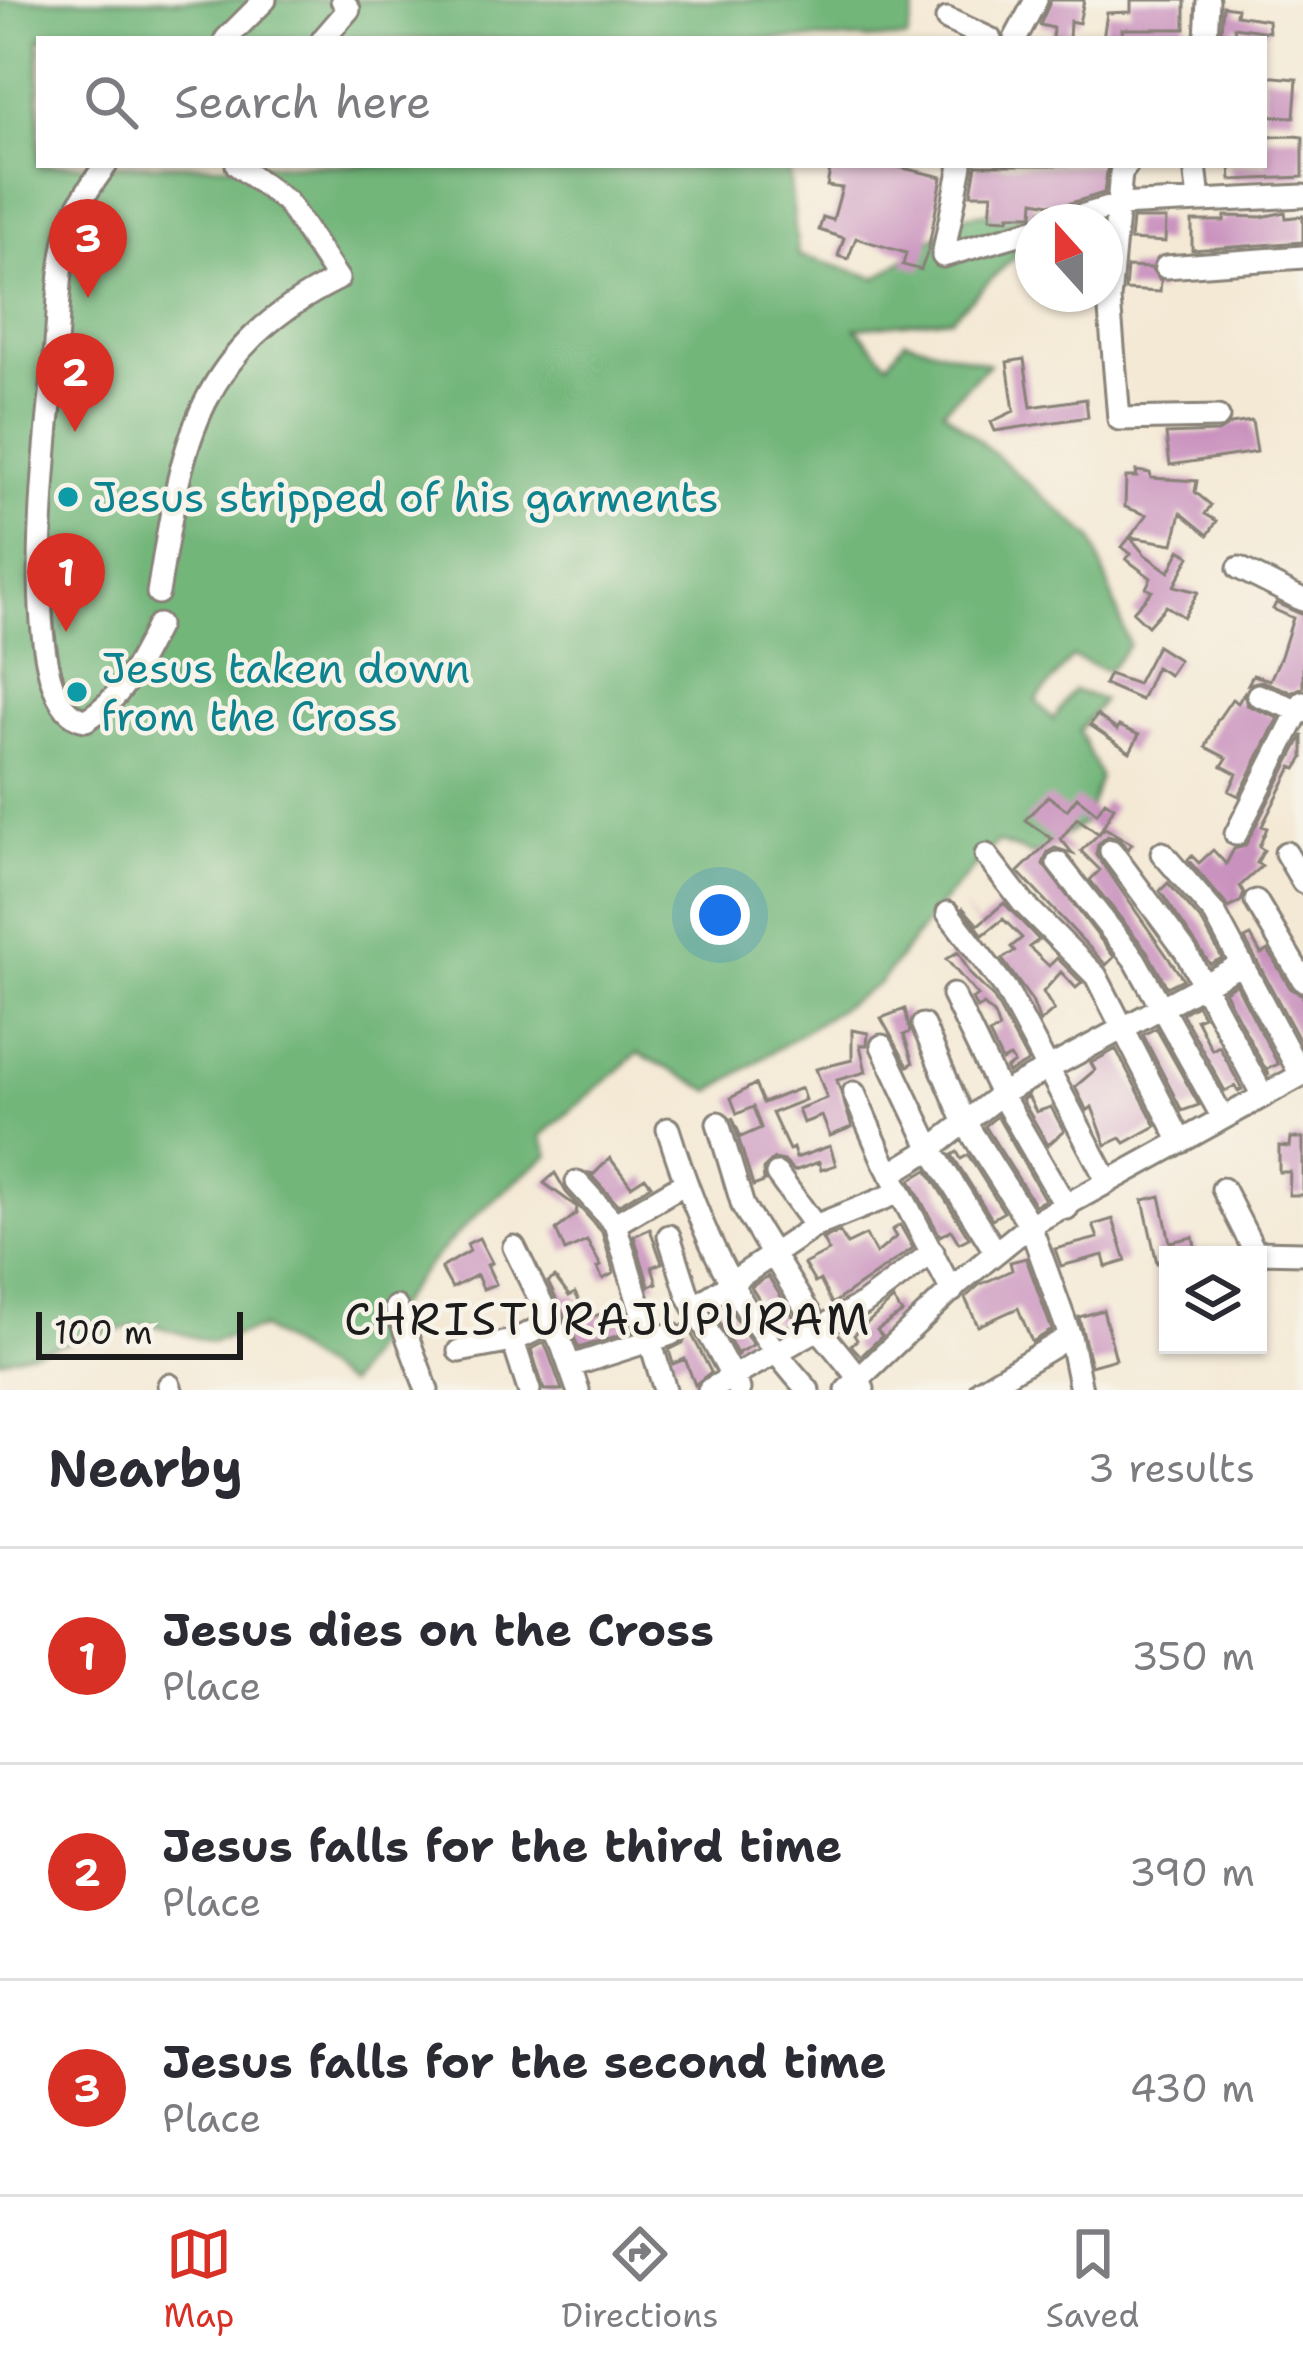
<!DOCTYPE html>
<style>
:root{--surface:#fff;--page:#f2f2f3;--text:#2b2b33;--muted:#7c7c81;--line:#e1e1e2;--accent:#d93025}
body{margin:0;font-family:"Shantell Sans",sans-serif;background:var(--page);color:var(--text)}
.controls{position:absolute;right:36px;bottom:36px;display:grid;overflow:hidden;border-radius:0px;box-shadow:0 3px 9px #0004}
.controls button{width:108px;height:108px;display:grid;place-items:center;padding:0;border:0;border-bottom:3px solid var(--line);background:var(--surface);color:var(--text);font:60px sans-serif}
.compass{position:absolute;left:1015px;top:204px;width:108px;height:108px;border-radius:50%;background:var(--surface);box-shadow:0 3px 9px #0004;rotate:339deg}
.scale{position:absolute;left:36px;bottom:30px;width:207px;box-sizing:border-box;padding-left:12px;border:6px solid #1c1c1c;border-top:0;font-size:33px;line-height:42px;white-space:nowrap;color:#1c1c1c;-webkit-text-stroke:9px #f7f3e8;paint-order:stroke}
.you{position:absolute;left:720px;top:915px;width:42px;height:42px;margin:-30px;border:9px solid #fff;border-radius:50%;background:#1a73e8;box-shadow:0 0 0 18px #1a73e833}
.badge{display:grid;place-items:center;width:78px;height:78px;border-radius:50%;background:var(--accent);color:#fff;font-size:39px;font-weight:700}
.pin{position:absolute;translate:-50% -99px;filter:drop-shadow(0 3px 6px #0008)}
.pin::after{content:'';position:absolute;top:63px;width:42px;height:36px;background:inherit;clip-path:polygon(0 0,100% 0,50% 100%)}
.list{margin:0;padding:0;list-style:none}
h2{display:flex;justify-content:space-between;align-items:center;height:156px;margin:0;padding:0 48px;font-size:51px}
h2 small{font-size:39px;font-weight:400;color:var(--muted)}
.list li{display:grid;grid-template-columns:78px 1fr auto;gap:36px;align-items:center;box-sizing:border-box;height:216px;padding:0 48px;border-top:3px solid var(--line)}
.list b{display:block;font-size:45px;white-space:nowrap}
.list p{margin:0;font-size:39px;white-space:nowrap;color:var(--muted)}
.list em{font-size:39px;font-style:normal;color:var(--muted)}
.icon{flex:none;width:66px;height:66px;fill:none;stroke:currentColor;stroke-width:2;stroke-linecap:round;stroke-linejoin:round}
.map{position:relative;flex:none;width:1303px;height:1390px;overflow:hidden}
.search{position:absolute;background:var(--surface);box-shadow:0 3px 9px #0004;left:36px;right:36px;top:36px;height:132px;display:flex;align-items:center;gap:30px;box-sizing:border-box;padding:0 42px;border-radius:0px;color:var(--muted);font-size:45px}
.sheet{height:804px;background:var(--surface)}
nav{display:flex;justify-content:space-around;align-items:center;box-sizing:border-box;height:168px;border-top:3px solid var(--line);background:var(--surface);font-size:33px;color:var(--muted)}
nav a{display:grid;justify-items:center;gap:6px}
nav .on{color:var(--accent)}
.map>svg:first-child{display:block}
.forest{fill:#72b67a;stroke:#47694b;stroke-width:3}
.building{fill:#c991be}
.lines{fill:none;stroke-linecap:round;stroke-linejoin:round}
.minor-casing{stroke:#888278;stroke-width:27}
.minor{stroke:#fff;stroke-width:21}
.culture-dot{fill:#0f9aa8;stroke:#f7f3e8;stroke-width:4.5}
.labels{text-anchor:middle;stroke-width:9;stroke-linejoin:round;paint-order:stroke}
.culture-label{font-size:42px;fill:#0d838f;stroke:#f7f3e8;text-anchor:start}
.neighbourhood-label{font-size:45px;letter-spacing:3px;fill:#1c1c1c;stroke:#f7f3e8}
</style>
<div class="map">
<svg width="1303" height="1390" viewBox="0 0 1303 1390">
<rect width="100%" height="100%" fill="#f7f3e8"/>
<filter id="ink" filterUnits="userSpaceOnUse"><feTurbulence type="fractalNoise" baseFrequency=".00833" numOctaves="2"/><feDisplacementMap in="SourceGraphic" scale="24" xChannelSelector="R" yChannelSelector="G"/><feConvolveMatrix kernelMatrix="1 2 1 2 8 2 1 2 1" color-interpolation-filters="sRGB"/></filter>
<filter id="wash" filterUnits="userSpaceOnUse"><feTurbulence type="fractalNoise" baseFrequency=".004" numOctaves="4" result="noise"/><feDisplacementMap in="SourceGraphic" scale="48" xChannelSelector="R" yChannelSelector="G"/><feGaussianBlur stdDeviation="2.7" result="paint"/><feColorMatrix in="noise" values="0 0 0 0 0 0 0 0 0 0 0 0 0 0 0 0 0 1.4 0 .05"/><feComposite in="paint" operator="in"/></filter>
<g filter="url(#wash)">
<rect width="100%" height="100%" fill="#f4e9d5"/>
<path class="forest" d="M0,0H917L907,39H39V165H788L798,255L877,278L965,216L1017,209L1080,211L1021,224L1025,247L951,318L856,328L888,363L905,340L989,364L943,410L1092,538L1129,645L1108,671L1072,657L1036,701L1053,720L1073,690L1103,700L1079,731L1100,776L1086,822L1034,855L997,842L940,905L880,983L711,1091L638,1053L541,1136L549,1155C496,1196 448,1237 407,1291C385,1320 370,1355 347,1385L262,1328L210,1342L146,1323L0,1360Z"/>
<g id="blocks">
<path class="building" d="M1051,0H1084L1079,23L1070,21L1069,39H1052L1053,28L1040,25Z
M1131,0H1185V29H1122L1123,39H1103L1107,13L1131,12Z
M1223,6L1237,8L1236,15L1268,20L1269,32L1234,27L1235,35L1221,33Z
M1264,76L1297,79L1294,117L1264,116Z
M1294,136L1303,137V177L1231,180L1230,165H1267L1266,137Z
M831,165H890L942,177L928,251L921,270L903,265L906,253L856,238L848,259L838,256L844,238L819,230L823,217L833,220L842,188L827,186Z
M976,165H1108L1104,193L1061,206L1034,201L1033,215H1009V219L990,218L992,194H971Z
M1285,212L1286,218L1303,216V242L1192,250V221H1224L1225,216L1262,217Z
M1132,219H1166L1165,242L1130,240Z
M1127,267L1151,268L1161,281L1160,292L1125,290Z
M1024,359L1031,407L1086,399L1088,417L995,431L991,422L1014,411L1007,362Z
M1252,421L1257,452L1170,465L1166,434L1218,432L1231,424Z
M1136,471L1150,473L1151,478L1197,481L1195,492L1211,505L1205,514L1217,521L1208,535L1181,513L1173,544L1130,537L1147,515L1125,507L1126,477H1137Z
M1130,537L1145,555L1169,572L1180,550L1190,556L1174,586L1198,592L1184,617L1166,606L1148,626L1133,612L1152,591L1146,588L1151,578L1126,559L1131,554L1122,547Z
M1276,603L1303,615V687L1292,692L1262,681L1248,684L1253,675L1270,680L1281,656L1293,618L1273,609Z
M1157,646L1179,660L1169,675L1156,667L1141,700L1104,684L1109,674L1137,684Z
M1244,693L1247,705L1278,718L1239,796L1229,791L1237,774L1222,766L1227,758L1206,747L1217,721L1232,699L1238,703Z
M1097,715L1117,730L1119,726L1139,735L1130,752L1090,725Z
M1303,735V758L1296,769L1292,767L1262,826L1267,828L1259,847L1264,850L1257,863L1262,866L1240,886L1244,893L1241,901L1229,908L1188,860L1192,856L1199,863L1213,850L1226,864L1234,849L1245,846Z
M1048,796L1067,810L1077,797L1097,813L1105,801L1114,807L1099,834L1077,818L1061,839L1073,854L1055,848L1048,852L1043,864L1114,957L1106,965L1018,872L1052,839L1025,820Z
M1105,828L1132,844L1128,849L1118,838L1108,836L1098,844L1096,854L1183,979L1167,987L1147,951L1090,880L1100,870L1081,851Z
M1168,883L1203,923L1222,958L1210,964L1160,891Z
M1004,903L1039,940L1029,947L1049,966L1057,958L1082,983L1076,988L1061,972L1043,992L1054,1010L1040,1022L1032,1001L1002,959L1015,951L1011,947L1022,938L1003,919L983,935L962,907L978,925Z
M1251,936L1261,954L1268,950L1291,989L1303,995V1047L1245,939Z
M958,952L971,975L993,997L1028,1062L1008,1073L1006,1069L1014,1063L1010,1057L1002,1061L989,1034L999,1029L994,1015L984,1005L977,1009L972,999L978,996L946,959Z
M1236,984L1278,1064L1267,1069L1269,1076L1224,991Z
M1197,1005L1203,1016L1196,1019L1212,1050L1219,1046L1242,1089L1238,1091L1235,1086L1225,1091L1182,1013Z
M905,1009L910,1032L904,1035L913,1063L908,1066L881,1018Z
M1156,1028L1199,1105L1182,1111L1143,1035Z
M852,1030L868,1033L867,1045H860L866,1072L837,1080L852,1127L830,1136L822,1116L803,1123L798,1109L827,1098L816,1069L852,1060Z
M1116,1049L1156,1126L1125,1143L1121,1138L1106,1145L1092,1107L1087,1111L1075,1087L1095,1070L1091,1063Z
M755,1084L763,1103L801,1088L805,1100L772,1113L789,1150L793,1148L796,1158L830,1146L836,1165L821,1170L819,1162L794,1171L784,1161L774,1159L763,1169L764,1182L753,1186L732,1117L741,1137L761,1128L753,1107L737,1114L731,1098Z
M1028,1096L1036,1112L1051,1107L1064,1131L1048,1145L1022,1100Z
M997,1116L1045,1200L1035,1205L985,1126Z
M1291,1138H1303V1195H1289L1290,1172H1279V1146L1290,1147Z
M957,1152L961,1159L968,1155L1004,1212L992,1219L952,1155Z
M610,1158L631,1186L645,1177L651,1185L618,1205L589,1173L594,1174Z
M927,1170L969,1238L959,1243L951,1230L940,1236L910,1180Z
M555,1173L566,1192L602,1232L614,1273L603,1279L597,1268L601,1266L587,1241L565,1251L556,1230L576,1214L577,1207L544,1183Z
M1160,1196L1170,1242L1193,1237L1197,1255H1168V1261L1157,1263L1143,1200Z
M1113,1219L1126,1261L1106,1267L1103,1255L1061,1266L1055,1249L1098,1238L1093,1225Z
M900,1225L913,1248L832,1304L820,1280L815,1283L804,1264L829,1251L822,1239L840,1232L847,1244L866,1235L876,1254L896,1237L892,1230Z
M650,1229L662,1263L652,1267L657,1283L649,1286L634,1236Z
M479,1238L492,1263L487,1265L496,1284L483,1289L477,1275L452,1288L441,1268L470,1251L467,1244Z
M1026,1258L1052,1330L1032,1342L1018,1308L978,1326L965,1298L979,1285L1012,1270L1010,1262Z
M768,1276L796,1321L787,1327L778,1329L751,1287Z
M555,1277L569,1296L575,1293L588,1318L624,1307L632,1331L579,1348L548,1282Z
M893,1300L902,1313L877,1330L882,1336L861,1356L851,1345L857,1340L854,1335Z
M726,1304L753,1345L738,1353V1356L714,1312Z
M1103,1310L1116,1359L1091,1366L1079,1317Z
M686,1323L711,1372L695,1385L685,1359L673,1364L669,1350L683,1343L686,1336L683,1325Z
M544,1343L548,1351L562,1390H544L531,1349Z"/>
</g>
</g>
<g filter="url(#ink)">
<use href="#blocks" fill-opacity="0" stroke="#888278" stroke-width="3"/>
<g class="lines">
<g class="minor-casing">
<path id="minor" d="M947,19L990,39
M226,39L265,0
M323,39L349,9L342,0
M1015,39L1036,0
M1206,39L1208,0
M106,165C90,186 73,210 67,236C58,274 59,316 55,355C50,411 10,711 86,720C123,698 139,663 158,625
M961,165L943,256L1033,230
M1127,165L1121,173L1109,299L1119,419L1218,417
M1195,165L1199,201
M1060,222L1118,205L1303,196
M1166,267L1303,257
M1239,568L1303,600
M158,593C182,448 192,351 338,279L287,202L237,165
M1258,695L1303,712
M1236,834L1303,702
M1111,851L1186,952L1263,1096
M1162,853L1215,914L1301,1075
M1286,853L1303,882
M986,855L1023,903L1096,976L1181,1142
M1058,863L1135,960L1223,1118
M1256,901L1303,980
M948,913L1006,989L1108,1182
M953,995L1001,1094L1067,1208
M923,1025L964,1121L1030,1225L1070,1336
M882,1046L931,1149L995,1251
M854,1093L884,1162L952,1291
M718,1123L743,1206L818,1328L859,1378L863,1389
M668,1129C699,1228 737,1313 808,1390
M777,1174L815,1226
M890,1174L931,1149L1001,1094L1242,964
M577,1182L615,1224L665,1390
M1223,1189L1255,1252L1303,1253
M615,1224L685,1183
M669,1236L688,1295L739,1389
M514,1247L562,1345L578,1390
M396,1307L427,1390
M695,1307L815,1226L900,1192
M513,1341L529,1390
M459,1351L513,1341L552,1322
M571,1366L671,1334
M169,1385L171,1390
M709,1390L863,1304L933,1252
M847,1390L961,1281L1030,1225L1303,1074
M981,1390L1070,1336L1081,1390"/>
</g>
<use href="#minor" class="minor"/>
</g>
</g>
<g class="culture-dot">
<circle cx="68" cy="497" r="12"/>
<circle cx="77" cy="692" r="12"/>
</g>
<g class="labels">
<g class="culture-label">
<text x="92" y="512">Jesus stripped of his garments</text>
<text x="101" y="683">Jesus taken down<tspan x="101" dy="48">from the Cross</tspan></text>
</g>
<g class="neighbourhood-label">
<text x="608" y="1335">CHRISTURAJUPURAM</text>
</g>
</g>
</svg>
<div class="controls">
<button><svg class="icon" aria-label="layers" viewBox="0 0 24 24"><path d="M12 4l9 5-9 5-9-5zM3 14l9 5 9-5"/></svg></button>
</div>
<svg class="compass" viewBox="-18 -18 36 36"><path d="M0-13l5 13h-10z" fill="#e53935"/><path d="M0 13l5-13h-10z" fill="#7c7c81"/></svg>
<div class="scale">100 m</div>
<div class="you"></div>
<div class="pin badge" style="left:66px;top:632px">1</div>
<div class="pin badge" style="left:75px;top:432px">2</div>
<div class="pin badge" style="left:88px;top:298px">3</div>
<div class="search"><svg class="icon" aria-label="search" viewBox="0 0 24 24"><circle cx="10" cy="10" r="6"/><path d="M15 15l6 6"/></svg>Search here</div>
</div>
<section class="sheet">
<h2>Nearby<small>3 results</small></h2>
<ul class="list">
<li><span class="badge">1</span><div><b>Jesus dies on the Cross</b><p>Place</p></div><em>350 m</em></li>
<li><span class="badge">2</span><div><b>Jesus falls for the third time</b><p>Place</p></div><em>390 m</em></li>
<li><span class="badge">3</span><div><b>Jesus falls for the second time</b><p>Place</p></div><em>430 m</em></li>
</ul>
</section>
<nav>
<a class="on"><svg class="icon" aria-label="map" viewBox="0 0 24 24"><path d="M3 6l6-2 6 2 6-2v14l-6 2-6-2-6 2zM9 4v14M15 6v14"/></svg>Map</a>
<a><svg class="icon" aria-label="directions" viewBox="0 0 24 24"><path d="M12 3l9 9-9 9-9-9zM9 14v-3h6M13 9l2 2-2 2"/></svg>Directions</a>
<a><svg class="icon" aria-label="saved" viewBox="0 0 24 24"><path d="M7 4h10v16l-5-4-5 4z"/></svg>Saved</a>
</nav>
